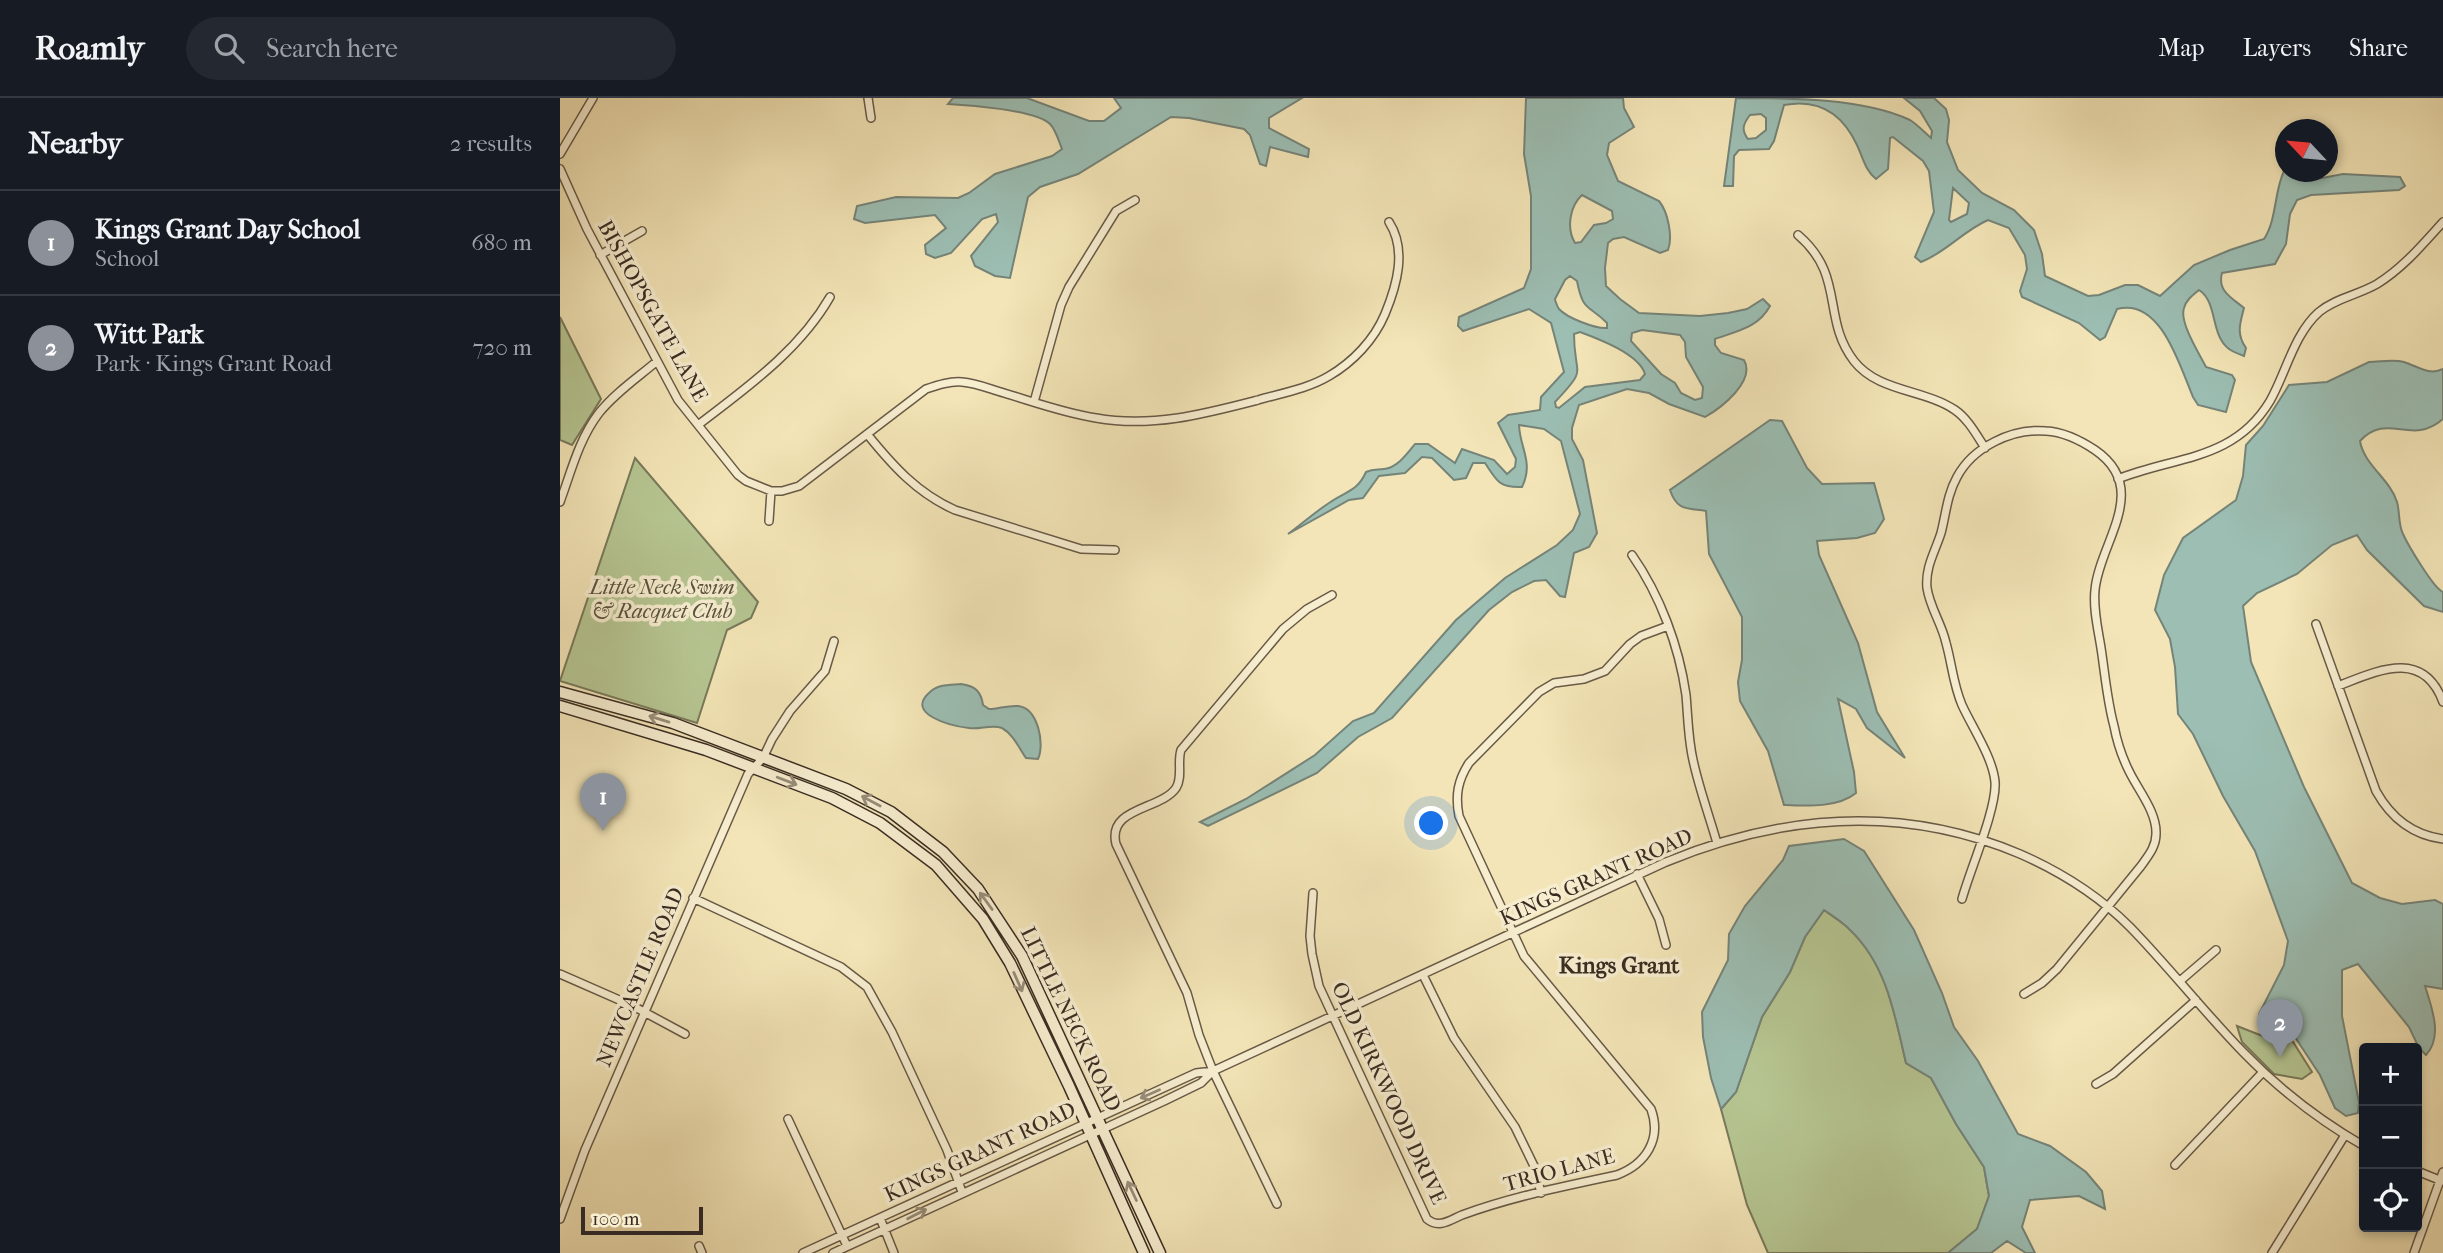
<!DOCTYPE html>
<meta charset="utf-8">
<style>
:root{--surface:#171b24;--page:#242831;--text:#f1f3f6;--muted:#9ea1a6;--line:#363941;--accent:#8c9099}
body{margin:0;font-family:"IM FELL French Canon",serif;background:var(--page);color:var(--text)}
.controls{position:absolute;right:21px;bottom:21px;display:grid;overflow:hidden;border-radius:7px;box-shadow:0 4px 10px #0003}
.controls button{width:63px;height:63px;display:grid;place-items:center;padding:0;border:0;border-bottom:2px solid var(--line);background:var(--surface);color:var(--text);font:35px sans-serif}
.compass{position:absolute;left:1715px;top:21px;width:63px;height:63px;border-radius:50%;background:var(--surface);box-shadow:0 4px 10px #0003;rotate:296deg}
.scale{position:absolute;left:21px;bottom:18px;width:122px;box-sizing:border-box;padding-left:7px;border:4px solid #3a2c22;border-top:0;font-size:19px;line-height:24px;white-space:nowrap;color:#3a2c22;-webkit-text-stroke:5px #f7eed0;paint-order:stroke}
.you{position:absolute;left:872px;top:726px;width:24px;height:24px;margin:-18px;border:5px solid #fff;border-radius:50%;background:#1a73e8;box-shadow:0 0 0 10px #1a73e833}
.badge{display:grid;place-items:center;width:46px;height:46px;border-radius:50%;background:var(--accent);color:#fff;font-size:23px;font-weight:700}
.pin{position:absolute;translate:-50% -58px;filter:drop-shadow(0 2px 4px #0008)}
.pin::after{content:'';position:absolute;top:37px;width:24px;height:21px;background:inherit;clip-path:polygon(0 0,100% 0,50% 100%)}
.list{margin:0;padding:0;list-style:none}
h2{display:flex;justify-content:space-between;align-items:center;height:91px;margin:0;padding:0 28px;font-size:30px}
h2 small{font-size:23px;font-weight:400;color:var(--muted)}
.list li{display:grid;grid-template-columns:46px 1fr auto;gap:21px;align-items:center;box-sizing:border-box;height:105px;padding:0 28px;border-top:2px solid var(--line)}
.list b{display:block;font-size:26px;white-space:nowrap}
.list p{margin:0;font-size:23px;white-space:nowrap;color:var(--muted)}
.list em{font-size:23px;font-style:normal;color:var(--muted)}
.icon{flex:none;width:38px;height:38px;fill:none;stroke:currentColor;stroke-width:2;stroke-linecap:round;stroke-linejoin:round}
.map{position:relative;flex:none;width:1883px;height:1155px;overflow:hidden}
header{display:flex;align-items:center;gap:42px;box-sizing:border-box;height:98px;padding:0 35px;background:var(--surface);border-bottom:2px solid var(--line)}
header strong{font-size:33px}
nav{display:flex;gap:38px;margin-inline-start:auto;font-size:24px}
.search{width:490px;height:63px;background:var(--page);display:flex;align-items:center;gap:18px;box-sizing:border-box;padding:0 24px;border-radius:38px;color:var(--muted);font-size:26px}
main{display:flex}
aside{flex:1;background:var(--surface)}
.map>svg:first-child{display:block}
.green{fill:#b6c692;stroke:#78795a;stroke-width:2}
.water{fill:#9cbeb3;stroke:#758479;stroke-width:2;fill-rule:evenodd}
.lines{fill:none;stroke-linecap:round;stroke-linejoin:round}
.street-casing{stroke:#685a47;stroke-width:10}
.secondary-casing{stroke:#3a2c22;stroke-width:13}
.street{stroke:#f7eed0;stroke-width:7}
.secondary{stroke:#f7eed0;stroke-width:10}
.oneway{stroke:#988d79}
.labels{text-anchor:middle;stroke-width:7;stroke-linejoin:round;paint-order:stroke}
.street-label{font-size:21px;fill:#3a2c22;stroke:#f7eed0}
.park-label{font-size:21px;font-style:italic;fill:#59523e;stroke:#f7eed0}
.neighbourhood-label{font-size:23px;font-weight:bold;fill:#3a2c22;stroke:#f7eed0}
</style>
<header>
<strong>Roamly</strong>
<div class="search"><svg class="icon" aria-label="search" viewBox="0 0 24 24"><circle cx="10" cy="10" r="6"/><path d="M15 15l6 6"/></svg>Search here</div>
<nav><a>Map</a><a>Layers</a><a>Share</a></nav>
</header>
<main>
<aside>
<h2>Nearby<small>2 results</small></h2>
<ul class="list">
<li><span class="badge">1</span><div><b>Kings Grant Day School</b><p>School</p></div><em>680 m</em></li>
<li><span class="badge">2</span><div><b>Witt Park</b><p>Park · Kings Grant Road</p></div><em>720 m</em></li>
</ul>
</aside>
<div class="map">
<svg width="1883" height="1155" viewBox="0 0 1883 1155">
<rect width="100%" height="100%" fill="#f3e5b7"/>
<filter id="stains"><feTurbulence type="fractalNoise" baseFrequency=".00286" numOctaves="4"/><feColorMatrix values="0 0 0 0 .2 0 0 0 0 .09 0 0 0 0 .02 0 0 0 .5 -.17"/></filter>
<radialGradient id="worn" r=".72"><stop offset=".6" stop-color="#630" stop-opacity="0"/><stop offset="1" stop-color="#630" stop-opacity=".3"/></radialGradient>
<path class="green" d="M0,219L41,301L12,347L0,342Z
M75,360L198,504L191,520L167,532L137,625L0,583Z
M1264,812C1272,818 1282,824 1290,831C1327,866 1335,918 1346,965L1371,980L1396,1026L1424,1069L1429,1098L1417,1131L1388,1155H1208L1187,1107L1161,1011L1176,994L1202,919L1230,874L1245,839Z
M1677,928L1705,939L1715,933L1728,936L1752,974L1742,981L1714,976L1682,944Z"/>
<path class="water" d="M393,0H467L529,23H544L561,10L554,0H742L709,20V30L749,51L748,59L710,49L706,68L700,66L690,37L684,31L629,20L611,19L518,76L480,89L468,99L450,180L435,178L415,168L411,158L438,124L436,116L422,121L391,155L375,160L366,156L365,147L386,130L375,117L305,125L294,121L297,108L336,99L398,100L409,95L435,76L492,58L502,51C499,44 496,32 490,26C475,12 410,7 388,6Z
M966,0H1063L1064,10L1074,29L1049,45L1047,57L1058,83L1099,103C1108,114 1113,139 1108,152L1100,155L1064,139L1053,141L1048,145L1045,170L1046,188L1060,201L1079,215L1140,218L1168,215L1187,211L1203,201L1210,208C1198,230 1177,233 1155,241V247L1161,255L1184,262C1196,283 1161,310 1145,319L1109,306L1089,295L1067,291L1019,307L1012,330V341L1023,362L1037,435L1029,449L1014,455L1005,499L1000,498L986,482L974,483L952,494L929,512L832,620L798,639L757,675L648,728L640,724L686,701L755,657L793,623L814,615L896,522L945,480L997,447L1013,432L1020,416L1001,343L984,331L959,327C960,351 974,364 962,389C939,390 937,383 925,365H913L906,380L894,382L872,360L862,359L845,375L819,378L803,400L789,402L728,436C742,426 755,414 769,405C786,393 797,394 806,374C813,371 817,372 824,371C837,370 847,356 855,346H868L895,365L902,351L934,362L947,376L955,369L956,361L938,325L948,317L980,312L981,299L1004,274L991,225L969,211L903,233L898,228L899,219L964,190L971,171V98L964,56ZM1022,97L1052,113L1053,121L1046,125L1034,127L1021,144L1015,145C1006,130 1010,108 1022,97ZM1010,178L1017,183C1023,214 1028,206 1047,225V230C1036,231 1007,220 999,211C998,210 995,203 995,201L1005,182ZM1082,232L1120,237L1125,244L1126,259L1143,289L1142,300L1135,302L1121,295L1115,285L1101,276L1071,243L1072,235ZM1020,234C1039,241 1079,256 1085,276L1080,282L1025,289L999,310L996,309L995,304C1029,268 1014,280 1014,236Z
M1176,0C1230,0 1303,0 1350,22C1358,27 1364,34 1371,40L1372,33L1360,13L1344,0H1374L1386,11L1389,22L1387,44L1398,72L1422,95L1454,112L1474,132L1482,156L1485,178L1528,198L1539,197L1565,187H1578L1600,198L1634,167L1670,152L1704,141C1717,121 1714,94 1724,73L1740,74L1757,81L1783,76L1840,79L1845,88L1839,92L1751,97L1737,102L1730,116L1726,146L1715,166L1662,175C1657,193 1672,200 1684,210C1680,225 1676,236 1686,250L1684,258C1679,256 1673,254 1669,251C1650,237 1658,204 1639,192C1633,197 1626,202 1624,210C1619,224 1639,255 1646,269L1672,277L1675,282L1666,314L1638,307L1633,299C1620,269 1601,199 1557,211L1545,239L1540,242L1519,225L1462,199L1460,193L1467,171L1465,157L1449,130L1428,122C1403,133 1385,155 1361,164L1355,159L1374,114L1369,73L1363,63L1333,39L1330,40L1328,71L1316,81C1305,72 1303,60 1297,47C1283,17 1260,0 1224,7L1214,43L1209,51L1179,52L1174,58L1173,88H1164ZM1201,16L1206,20V32L1196,40L1188,41C1181,32 1183,26 1190,17ZM1393,90L1409,105L1407,116L1391,124L1389,122Z
M1809,264C1820,264 1833,261 1844,264C1857,268 1869,278 1883,271V321C1851,349 1828,313 1800,343C1804,367 1830,381 1837,404C1840,414 1838,426 1843,436C1848,447 1874,491 1883,494V514L1864,508L1807,452L1797,437L1772,447L1737,476L1697,495L1683,508L1691,564L1744,689L1792,785L1820,800L1842,806L1875,802L1883,806V891L1865,888C1872,910 1883,939 1866,957L1859,950L1849,929L1798,866L1782,872V918L1799,1004L1798,1015L1786,1018L1775,1010L1760,977L1731,933L1704,935L1699,916L1724,867L1728,843L1695,753L1663,698L1633,636L1618,616L1615,569L1610,541L1595,512L1604,477L1623,440L1676,402L1683,378L1686,347L1703,328L1729,287L1767,284Z
M1210,322L1222,323L1247,370L1262,386L1314,385L1324,421L1315,435L1297,440L1257,443L1259,457L1298,545L1317,614L1345,660L1307,630L1296,611L1278,601L1294,674L1296,695C1278,710 1246,708 1224,707L1208,653L1180,603L1178,584L1182,562V519L1149,456L1146,413C1127,410 1117,413 1110,392Z
M401,586C415,588 421,593 423,607L429,611C438,611 448,607 458,608C478,610 485,646 478,661L466,660C459,650 453,636 442,630C432,626 419,632 409,630C391,628 344,616 370,594C378,586 390,587 401,586Z
M1284,741L1304,753L1354,832L1382,895L1394,929L1418,963L1458,1036L1490,1048L1526,1074L1542,1093L1545,1111L1519,1098L1470,1102L1462,1129L1475,1155H1466L1447,1143L1431,1155H1388L1417,1131L1429,1098L1424,1069L1396,1026L1371,980L1346,965C1335,918 1327,867 1290,832C1283,824 1273,818 1264,812L1245,839L1230,874L1202,919L1176,994L1161,1011L1151,980L1143,939L1142,914L1168,862L1169,836L1185,808L1223,762L1229,748Z"/>
<g class="lines">
<g class="street-casing">
<path id="street" d="M308,0L311,20
M0,56L33,0
M0,71L27,131L118,302L178,377L186,383L211,393H222L239,388L366,291C378,287 390,283 402,284C416,285 430,291 444,295C474,304 504,315 536,320C592,330 644,316 698,302C722,295 747,291 769,278C793,264 814,242 825,216C837,187 847,152 829,124
M1238,137C1286,178 1261,220 1294,263C1318,294 1364,291 1395,312C1408,321 1416,336 1425,350
M40,157L82,133
M474,304L501,207L509,189L556,113L575,102
M138,327C186,290 239,253 270,199
M307,336C333,368 357,395 395,412L521,451L555,452
M1558,381C1615,358 1674,363 1710,303C1726,275 1734,236 1759,214C1776,200 1798,197 1817,186C1843,170 1863,146 1883,124
M0,404C11,374 19,341 39,315C55,295 77,280 96,264
M209,423L211,393
M1072,457C1100,497 1119,548 1126,597C1128,619 1128,640 1133,662C1139,690 1149,717 1157,745
M1756,526L1816,693C1831,720 1852,737 1883,741
M1778,588C1817,573 1863,550 1883,604
M1077,776L1099,821L1106,847
M753,795L750,838L752,856L759,888L867,1121C879,1131 890,1122 902,1117C951,1099 1005,1088 1057,1077C1086,1066 1102,1041 1091,1011L964,858L899,718C895,697 898,682 909,665L979,594L994,585L1024,581L1045,573L1070,546L1081,538L1108,528
M133,800L281,869L307,889L332,934L387,1052L402,1094
M1402,801C1410,772 1437,710 1435,684C1433,660 1412,629 1402,607C1393,586 1392,566 1386,545C1382,526 1370,510 1367,490C1365,469 1375,454 1381,435C1386,416 1387,397 1397,379C1413,349 1452,330 1486,333C1504,334 1520,342 1535,352C1592,391 1539,445 1535,492C1533,511 1538,531 1541,550C1545,576 1547,602 1554,628C1557,644 1562,659 1569,673C1578,692 1597,714 1596,736C1596,749 1588,758 1581,768L1497,871L1482,885L1464,896
M0,876L73,908L125,936
M863,877L894,940L955,1029L974,1068L981,1095
M1620,883L1656,852
M1536,986L1553,976L1636,902
M228,1021L287,1148
M1615,1067L1703,974
M1857,1073L1882,1083
M717,1106L653,973L639,937L627,895L556,746C547,709 601,712 616,690C623,679 617,664 621,652L723,531L747,511L772,497
M320,1120L334,1155
M0,1121L25,1052L188,676L203,660L212,641L230,613L265,573L274,543
M139,1148L142,1155
M243,1155L636,975L653,973L1106,764C1223,716 1342,706 1460,756C1501,774 1538,797 1570,829C1609,869 1644,914 1683,954C1719,991 1760,1023 1804,1048
M273,1155L604,1003L641,985L653,973
M1712,1155L1785,1037
M1854,1155L1883,1074"/>
</g>
<g class="secondary-casing">
<path id="secondary" d="M0,594L113,625L286,691L331,714L383,754L418,791L462,858L600,1155
M0,608L146,652L272,700L320,725L376,767L423,821L450,865L509,988L584,1155"/>
</g>
<use href="#street" class="street"/>
<use href="#secondary" class="secondary"/>
</g>
<defs><path id="oneway-shaft" d="M-6 0H5M1.5-3L5.5 0L1.5 3" fill="none" stroke-width="1.6" stroke-linecap="round" stroke-linejoin="round" transform="scale(1.75)"/></defs>
<g class="oneway">
<use href="#oneway-shaft" transform="translate(99 621) rotate(-163)"/>
<use href="#oneway-shaft" transform="translate(227 683) rotate(21)"/>
<use href="#oneway-shaft" transform="translate(311 703) rotate(-152)"/>
<use href="#oneway-shaft" transform="translate(426 803) rotate(-126)"/>
<use href="#oneway-shaft" transform="translate(458 884) rotate(66)"/>
<use href="#oneway-shaft" transform="translate(590 996) rotate(156)"/>
<use href="#oneway-shaft" transform="translate(572 1093) rotate(-115)"/>
<use href="#oneway-shaft" transform="translate(357 1116) rotate(-27)"/>
</g>
<g class="labels">
<g class="street-label">
<text transform="translate(93 213) rotate(61)" y="7">BISHOPSGATE LANE</text>
<text transform="translate(1036 779) rotate(-24)" y="7">KINGS GRANT ROAD</text>
<text transform="translate(80 879) rotate(-67)" y="7">NEWCASTLE ROAD</text>
<text transform="translate(511 921) rotate(64)" y="7">LITTLE NECK ROAD</text>
<text transform="translate(829 995) rotate(65)" y="7">OLD KIRKWOOD DRIVE</text>
<text transform="translate(420 1054) rotate(-25)" y="7">KINGS GRANT ROAD</text>
<text transform="translate(999 1072) rotate(-15)" y="7">TRIO LANE</text>
</g>
<g class="park-label">
<text x="102" y="496">Little Neck Swim<tspan x="102" dy="24">&amp; Racquet Club</tspan></text>
</g>
<g class="neighbourhood-label">
<text x="1059" y="875">Kings Grant</text>
</g>
</g>
<rect width="100%" height="100%" filter="url(#stains)"/>
<rect width="100%" height="100%" fill="url(#worn)"/>
</svg>
<div class="controls">
<button>+</button>
<button>−</button>
<button><svg class="icon" aria-label="locate" viewBox="0 0 24 24"><circle cx="12" cy="12" r="6"/><path d="M12 2v4M12 18v4M2 12h4M18 12h4"/></svg></button>
</div>
<svg class="compass" viewBox="-18 -18 36 36"><path d="M0-13l5 13h-10z" fill="#e53935"/><path d="M0 13l5-13h-10z" fill="#9ea1a6"/></svg>
<div class="scale">100 m</div>
<div class="you"></div>
<div class="pin badge" style="left:43px;top:733px">1</div>
<div class="pin badge" style="left:1720px;top:959px">2</div>
</div>
</main>
